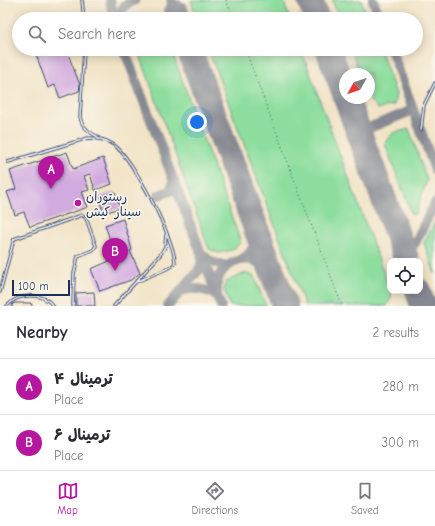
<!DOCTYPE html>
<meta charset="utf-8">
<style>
:root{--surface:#fff;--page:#f7f7f7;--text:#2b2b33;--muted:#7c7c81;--line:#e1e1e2;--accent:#b5179e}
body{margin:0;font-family:"Comic Neue","Playpen Sans Arabic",sans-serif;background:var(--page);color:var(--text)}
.controls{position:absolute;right:12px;bottom:12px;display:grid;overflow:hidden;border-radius:8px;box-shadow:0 2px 10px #0003}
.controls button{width:36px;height:36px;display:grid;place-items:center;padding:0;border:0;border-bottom:1px solid var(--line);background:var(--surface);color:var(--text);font:20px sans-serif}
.compass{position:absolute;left:339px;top:68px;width:36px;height:36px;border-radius:50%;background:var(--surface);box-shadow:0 2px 10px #0003;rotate:230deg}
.scale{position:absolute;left:12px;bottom:10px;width:58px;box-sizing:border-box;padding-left:4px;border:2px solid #1b2f5e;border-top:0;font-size:11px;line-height:14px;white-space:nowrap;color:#1b2f5e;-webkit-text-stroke:3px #fbf7ec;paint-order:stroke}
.you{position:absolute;left:197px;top:122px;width:14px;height:14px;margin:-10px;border:3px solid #fff;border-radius:50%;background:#1a73e8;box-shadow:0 0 0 6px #1a73e833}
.badge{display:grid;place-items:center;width:26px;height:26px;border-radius:50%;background:var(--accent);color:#fff;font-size:13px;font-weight:700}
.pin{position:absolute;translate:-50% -33px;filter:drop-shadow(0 1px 2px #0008)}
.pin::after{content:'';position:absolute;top:21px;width:14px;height:12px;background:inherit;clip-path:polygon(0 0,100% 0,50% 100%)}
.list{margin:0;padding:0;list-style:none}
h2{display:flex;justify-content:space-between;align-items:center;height:52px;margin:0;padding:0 16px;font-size:17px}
h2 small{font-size:13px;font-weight:400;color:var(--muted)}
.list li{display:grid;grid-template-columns:26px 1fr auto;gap:12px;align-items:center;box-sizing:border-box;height:56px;padding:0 16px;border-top:1px solid var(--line)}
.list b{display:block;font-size:15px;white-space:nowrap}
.list p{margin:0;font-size:13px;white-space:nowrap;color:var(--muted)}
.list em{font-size:13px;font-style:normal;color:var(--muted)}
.icon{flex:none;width:22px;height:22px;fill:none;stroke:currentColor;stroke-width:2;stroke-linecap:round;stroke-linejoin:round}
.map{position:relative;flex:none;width:435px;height:306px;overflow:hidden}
.search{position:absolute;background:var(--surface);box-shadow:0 2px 10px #0003;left:12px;right:12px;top:12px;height:44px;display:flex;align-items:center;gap:10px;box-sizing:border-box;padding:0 14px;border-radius:22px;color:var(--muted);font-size:15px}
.sheet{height:164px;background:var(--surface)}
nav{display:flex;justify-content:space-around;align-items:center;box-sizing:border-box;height:56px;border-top:1px solid var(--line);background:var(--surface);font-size:11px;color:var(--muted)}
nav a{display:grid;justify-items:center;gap:2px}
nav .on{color:var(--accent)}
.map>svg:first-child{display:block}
.green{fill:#8dde9e;stroke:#54867e}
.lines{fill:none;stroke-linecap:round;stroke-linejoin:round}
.taxiway{stroke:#868992;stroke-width:10}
.runway{stroke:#868992;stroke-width:26}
.building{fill:#d1aae0}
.service-casing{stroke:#3b4a6e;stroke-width:3.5}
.secondary-casing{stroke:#3b4a6e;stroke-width:7}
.path{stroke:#3b4a6e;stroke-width:1;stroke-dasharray:1 3;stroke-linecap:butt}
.service{stroke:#fff;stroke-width:1.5}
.secondary{stroke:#fce5cf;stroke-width:5}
.poi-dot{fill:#b5179e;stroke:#fbf7ec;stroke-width:1.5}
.labels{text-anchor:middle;stroke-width:3;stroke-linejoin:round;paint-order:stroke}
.poi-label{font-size:13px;fill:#1b2f5e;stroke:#fbf7ec;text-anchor:start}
</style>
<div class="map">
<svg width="435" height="306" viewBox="0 0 435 306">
<rect width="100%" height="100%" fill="#fbf7ec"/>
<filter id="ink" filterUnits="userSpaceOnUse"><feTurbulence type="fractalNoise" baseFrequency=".025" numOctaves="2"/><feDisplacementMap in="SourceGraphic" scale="8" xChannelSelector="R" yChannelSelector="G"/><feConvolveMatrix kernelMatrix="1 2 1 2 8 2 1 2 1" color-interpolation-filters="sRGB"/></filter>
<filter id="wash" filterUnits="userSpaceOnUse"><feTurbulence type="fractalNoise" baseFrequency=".012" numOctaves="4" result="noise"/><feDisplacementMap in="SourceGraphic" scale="16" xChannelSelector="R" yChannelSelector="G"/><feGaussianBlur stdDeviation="0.9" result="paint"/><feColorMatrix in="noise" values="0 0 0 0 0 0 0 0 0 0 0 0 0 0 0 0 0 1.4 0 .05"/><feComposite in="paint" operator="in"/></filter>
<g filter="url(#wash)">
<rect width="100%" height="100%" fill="#f1e3c6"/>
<path class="green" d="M191,0H283L290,19H197Z
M332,0H361L368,19H339Z
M138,49H171L240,240V243L232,250L218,253L209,249L207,244Z
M208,49H301L392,295L387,306H305Z
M351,49H380L396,94L394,105L378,109L370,101L369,74H360Z
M409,129L427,180L416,213L412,215L385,144L393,133Z
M435,222V274L424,243Z
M245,273L254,276L266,306H230L224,290L226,282Z"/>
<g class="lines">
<path class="taxiway" d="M110,0L114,19
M171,0L176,13
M373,0L380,19
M117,19C121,8 125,5 135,0
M124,49L221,306
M391,49L435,170
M359,132L413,110
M159,195L170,191L174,181
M202,254L211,262L228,266
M405,256L415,243L435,203
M241,260C252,253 257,244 256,230
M182,291C194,286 205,290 217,295
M217,291C214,269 238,254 258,262C264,264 269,269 273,273
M168,306L198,271L201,265L202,256
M431,306L435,303"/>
<path class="runway" d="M310,0L317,19
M176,13L178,19
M189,49L285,306
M328,49L345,94
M346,98L407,261
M418,291L423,306"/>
</g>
<g id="blocks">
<path class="building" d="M34,49H66L80,85L79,91L60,98L55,85L48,88Z
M67,152L73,169L103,158L112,184L95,190L90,174L84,176L89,190L82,192L88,207L30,227L24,212L15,215L7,192L16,189L10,171Z
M115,192L120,208L104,213L98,197Z
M123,219L132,250L130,251L140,273L131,280L100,291L91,269L112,260L106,241L110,240L105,225Z
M94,292L95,306H76V293Z"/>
</g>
</g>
<g filter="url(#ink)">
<use href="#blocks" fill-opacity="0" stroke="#3b4a6e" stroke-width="1"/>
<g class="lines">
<g class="service-casing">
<path id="service" d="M82,0L84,19
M84,49L80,117C82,127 89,132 98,137
M421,130L424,105L435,83
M8,162L88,138C97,138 106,139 114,145C133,158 175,240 175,263L171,267L136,282
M0,292L14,239L82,215L86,218L96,246L93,250L78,256L74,274L73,306
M7,306C18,293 43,292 53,306
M114,306L160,255L165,247L166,235"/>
</g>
<g class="secondary-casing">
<path id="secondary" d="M15,306H29"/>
</g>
<path class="path" d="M226,0L234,19
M245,49L342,306"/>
<use href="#service" class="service"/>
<use href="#secondary" class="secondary"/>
</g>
</g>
<circle class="poi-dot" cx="78" cy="203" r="4"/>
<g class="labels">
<g class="poi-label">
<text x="86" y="201">رستوران<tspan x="86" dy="15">سینار کیش</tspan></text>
</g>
</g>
</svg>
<div class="controls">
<button><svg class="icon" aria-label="locate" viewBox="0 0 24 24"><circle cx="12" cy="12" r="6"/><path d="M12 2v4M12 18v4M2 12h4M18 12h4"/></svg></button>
</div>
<svg class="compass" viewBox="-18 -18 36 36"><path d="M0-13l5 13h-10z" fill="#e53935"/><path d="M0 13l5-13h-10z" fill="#7c7c81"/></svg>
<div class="scale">100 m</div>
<div class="you"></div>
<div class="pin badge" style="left:51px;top:189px">A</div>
<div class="pin badge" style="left:115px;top:271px">B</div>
<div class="search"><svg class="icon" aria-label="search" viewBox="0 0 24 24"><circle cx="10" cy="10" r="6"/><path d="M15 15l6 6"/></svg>Search here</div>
</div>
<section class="sheet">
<h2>Nearby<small>2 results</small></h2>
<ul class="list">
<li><span class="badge">A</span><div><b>ترمینال ۴</b><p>Place</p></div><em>280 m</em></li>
<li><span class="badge">B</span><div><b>ترمینال ۶</b><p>Place</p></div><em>300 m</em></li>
</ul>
</section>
<nav>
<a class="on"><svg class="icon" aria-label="map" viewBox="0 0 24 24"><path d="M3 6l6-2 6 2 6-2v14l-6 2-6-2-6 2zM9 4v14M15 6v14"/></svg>Map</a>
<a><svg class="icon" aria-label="directions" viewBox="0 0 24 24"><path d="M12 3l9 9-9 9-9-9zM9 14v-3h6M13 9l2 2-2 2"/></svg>Directions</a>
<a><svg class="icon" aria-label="saved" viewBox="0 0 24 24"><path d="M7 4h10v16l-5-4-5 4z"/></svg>Saved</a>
</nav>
